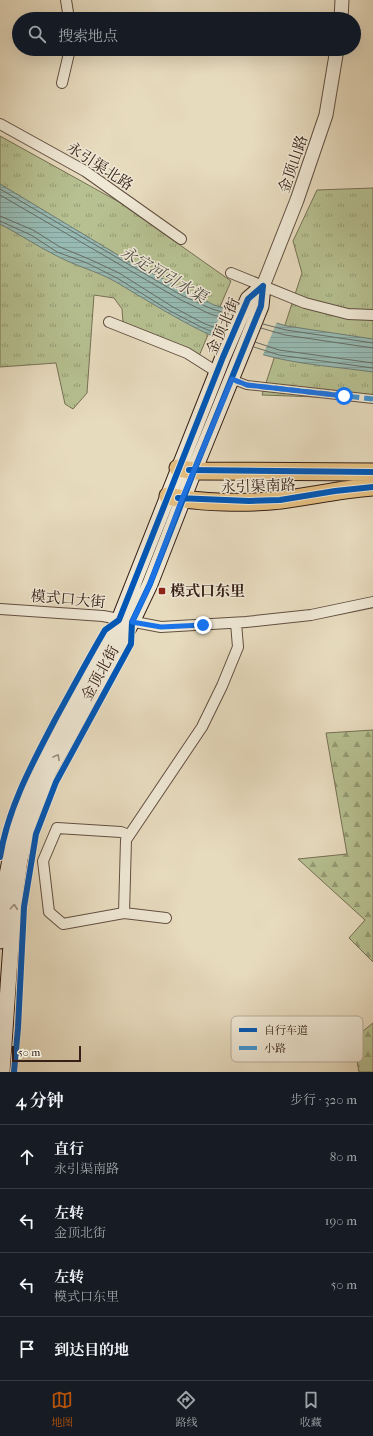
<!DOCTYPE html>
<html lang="zh">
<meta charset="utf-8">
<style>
:root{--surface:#171b24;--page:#242831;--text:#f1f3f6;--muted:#9ea1a6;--line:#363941;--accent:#b45309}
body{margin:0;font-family:"IM FELL French Canon","Noto Serif SC",serif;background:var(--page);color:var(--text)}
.scale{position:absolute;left:12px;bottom:10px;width:69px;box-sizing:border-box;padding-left:4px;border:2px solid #362017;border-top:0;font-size:11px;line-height:14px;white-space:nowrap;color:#362017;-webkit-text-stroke:3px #efe8d5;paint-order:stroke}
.stop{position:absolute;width:12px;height:12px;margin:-9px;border:3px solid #1a73e8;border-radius:50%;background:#fff}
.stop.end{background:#1a73e8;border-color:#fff;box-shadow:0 1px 4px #0008}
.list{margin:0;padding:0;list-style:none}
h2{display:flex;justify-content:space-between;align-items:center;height:52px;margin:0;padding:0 16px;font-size:17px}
h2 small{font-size:13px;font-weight:400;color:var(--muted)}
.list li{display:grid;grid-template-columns:26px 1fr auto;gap:12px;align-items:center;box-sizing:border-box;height:64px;padding:0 16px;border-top:1px solid var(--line)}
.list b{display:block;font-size:15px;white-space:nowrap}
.list p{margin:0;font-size:13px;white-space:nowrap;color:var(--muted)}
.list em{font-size:13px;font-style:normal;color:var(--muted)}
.icon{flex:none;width:22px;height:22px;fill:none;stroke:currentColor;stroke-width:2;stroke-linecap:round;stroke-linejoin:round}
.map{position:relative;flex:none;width:373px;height:1072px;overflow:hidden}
.search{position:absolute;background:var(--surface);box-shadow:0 4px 16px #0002;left:12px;right:12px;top:12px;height:44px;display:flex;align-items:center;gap:10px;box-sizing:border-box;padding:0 14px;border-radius:22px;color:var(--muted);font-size:15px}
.sheet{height:308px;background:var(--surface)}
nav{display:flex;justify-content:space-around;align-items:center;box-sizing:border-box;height:56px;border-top:1px solid var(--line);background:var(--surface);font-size:11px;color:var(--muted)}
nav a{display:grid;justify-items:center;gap:2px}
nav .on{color:var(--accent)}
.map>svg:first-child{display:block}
.forest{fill:url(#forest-firs);stroke:#767054}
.park{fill:url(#park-tufts);stroke:#767054}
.water{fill:url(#water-rules);stroke:#707d75}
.pier{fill:#e7dbbe}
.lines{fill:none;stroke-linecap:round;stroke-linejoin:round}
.shore{stroke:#666e66;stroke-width:1}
.pedestrian-casing{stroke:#624f41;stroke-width:10}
.minor-casing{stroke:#624f41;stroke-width:12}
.tertiary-casing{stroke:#624f41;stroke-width:15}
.secondary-casing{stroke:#362017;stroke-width:17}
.primary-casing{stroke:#362017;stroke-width:19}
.pedestrian{stroke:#efe8d5;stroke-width:8}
.minor{stroke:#efe8d5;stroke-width:10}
.tertiary{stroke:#efe8d5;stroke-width:13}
.secondary{stroke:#efe8d5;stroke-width:15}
.primary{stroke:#e4be7f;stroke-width:17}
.quiet{stroke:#3e94d4;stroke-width:5;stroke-dasharray:10 5;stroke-linecap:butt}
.cycleway-casing{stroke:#efe8d5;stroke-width:8}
.cycleway{stroke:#0057b8;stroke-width:6}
.oneway{stroke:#9c8e80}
.route{stroke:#1a73e8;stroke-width:5}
.poi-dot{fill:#8f2418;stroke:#efe8d5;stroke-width:1.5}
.labels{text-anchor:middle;stroke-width:3;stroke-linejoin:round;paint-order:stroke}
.street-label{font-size:15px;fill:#362017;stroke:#efe8d5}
.poi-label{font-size:15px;font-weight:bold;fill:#362017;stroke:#efe8d5;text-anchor:start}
.water-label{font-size:16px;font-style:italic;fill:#534e46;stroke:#efe8d5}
.key{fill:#efe8d5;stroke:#b8ac9c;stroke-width:1}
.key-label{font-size:11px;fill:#362017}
</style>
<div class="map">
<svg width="373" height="1072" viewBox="0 0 373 1072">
<defs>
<pattern id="forest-firs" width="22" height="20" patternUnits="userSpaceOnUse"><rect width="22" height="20" fill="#b6c091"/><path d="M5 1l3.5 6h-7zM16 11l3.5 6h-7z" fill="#959c75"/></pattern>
<pattern id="park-tufts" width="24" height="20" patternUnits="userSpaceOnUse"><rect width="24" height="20" fill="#b6c091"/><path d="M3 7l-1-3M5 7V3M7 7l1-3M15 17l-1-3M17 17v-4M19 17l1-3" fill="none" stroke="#959c75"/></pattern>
<pattern id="water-rules" width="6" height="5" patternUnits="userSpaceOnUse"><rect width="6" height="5" fill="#97bbb4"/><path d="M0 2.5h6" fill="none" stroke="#83a09a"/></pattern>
</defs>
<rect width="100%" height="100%" fill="#e7dbbe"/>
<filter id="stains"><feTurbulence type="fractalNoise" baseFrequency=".005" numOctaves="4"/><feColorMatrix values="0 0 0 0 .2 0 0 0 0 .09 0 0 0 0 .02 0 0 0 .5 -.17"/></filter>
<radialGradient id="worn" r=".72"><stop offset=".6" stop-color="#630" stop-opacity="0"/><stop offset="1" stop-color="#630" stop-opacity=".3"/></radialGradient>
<path class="forest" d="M373,730V962L349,938L365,920L298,859L347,854L326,733Z
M373,1023V1072H359L353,1039Z"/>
<path class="park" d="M0,136L119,202L231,281L199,356L123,322L122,309L114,298L94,295L87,393L73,409L65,404L56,363L0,367Z
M373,188V399L262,395L302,273L293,241L317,190Z"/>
<path class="water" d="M0,184L128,261L214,305L287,326L373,339V372C339,367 302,365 268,356C212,342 165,311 116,282C97,271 75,266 55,255C37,246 19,234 0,224Z"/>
<path class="pier" d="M224,306L277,322L262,357L211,338Z"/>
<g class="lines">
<path class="shore" d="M0,189L181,295L212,309L232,315
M0,195L179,299L210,314L230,320
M0,216L33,230L60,247L89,259L119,273L173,307L205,324L225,331
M0,221L31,235L57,252L87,263L117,278L170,311L203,328L223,336
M263,324L286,330L373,343
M261,328L285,335L373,348
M255,342L279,350L373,363
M254,347L279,355L373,368"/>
<g class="pedestrian-casing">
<path id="pedestrian" d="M231,379L247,385L373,399"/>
</g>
<g class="minor-casing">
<path id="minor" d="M66,0L69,19
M62,83L70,49
M0,124L85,171L181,239
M231,273L305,303L348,314L373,315
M109,322L187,353L217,372
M0,609L103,616L161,627L246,622L311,615L373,602
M124,913L63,924L49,912L43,861L57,828L121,832L129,835
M166,918L124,913L126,840L202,727L222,686L238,647L236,623"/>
</g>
<g class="tertiary-casing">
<path id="tertiary" d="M341,19L342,0
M263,286L297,200L326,115L337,49"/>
</g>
<g class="secondary-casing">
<path id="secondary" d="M0,941L5,885L16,830L30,788L49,746L119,620L223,357L248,299L263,286
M2,1072L14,902L20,859L30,819L49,771L132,622L150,584L194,471L261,306L263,286"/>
</g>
<g class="primary-casing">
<path id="primary" d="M178,468L194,471L373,472
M168,496C199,503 249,504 281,500C312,496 342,489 373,487"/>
</g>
<use href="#pedestrian" class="pedestrian"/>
<use href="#minor" class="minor"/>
<use href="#tertiary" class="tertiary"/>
<use href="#secondary" class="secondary"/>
<use href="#primary" class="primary"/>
<path class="quiet" d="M231,379L247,385L373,399"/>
<g class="cycleway-casing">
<path id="cycleway" d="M189,470L373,472
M178,498L249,501L280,500L335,491L373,487
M0,857C8,807 33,762 56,718C72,689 88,659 105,630L119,620L223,357L248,299L263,286
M14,1072L18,1028L24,907L36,834L56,782L131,644L132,622L150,584L194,471L261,306L263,286"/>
</g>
<use href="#cycleway" class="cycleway"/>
</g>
<defs><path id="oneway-chevron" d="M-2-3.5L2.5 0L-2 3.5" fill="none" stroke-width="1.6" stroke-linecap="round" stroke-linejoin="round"/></defs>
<g class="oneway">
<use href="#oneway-chevron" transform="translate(57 757) rotate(-61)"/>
<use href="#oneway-chevron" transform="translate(14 907) rotate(-85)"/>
</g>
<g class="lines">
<path class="route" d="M203,625L161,627L132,622L150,584L182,499L232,379L247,385L344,396"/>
</g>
<rect class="poi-dot" x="158" y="587" width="8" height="8" rx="2"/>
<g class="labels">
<g class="street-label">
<text transform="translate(293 164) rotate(-71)" y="5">金顶山路</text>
<text transform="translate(100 166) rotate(33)" y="5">永引渠北路</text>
<text transform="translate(223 326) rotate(-66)" y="5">金顶北街</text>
<text transform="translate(258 486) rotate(-2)" y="5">永引渠南路</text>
<text transform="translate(68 599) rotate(5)" y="5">模式口大街</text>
<text transform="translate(100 673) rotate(-61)" y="5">金顶北街</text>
</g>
<g class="poi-label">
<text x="170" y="596">模式口东里</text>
</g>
<g class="water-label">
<text transform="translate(164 274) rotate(30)" y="6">永定河引水渠</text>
</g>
</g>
<rect x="231" y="1016" width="132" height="46" rx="6" class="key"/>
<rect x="239" y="1028" width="18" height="4" fill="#0057b8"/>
<rect x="239" y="1046" width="18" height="4" fill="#3e94d4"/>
<g class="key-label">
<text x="264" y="1034">自行车道</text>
<text x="264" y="1052">小路</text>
</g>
<rect width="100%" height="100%" filter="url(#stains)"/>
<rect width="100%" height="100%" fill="url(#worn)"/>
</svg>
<div class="scale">50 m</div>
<div class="stop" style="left:344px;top:396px"></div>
<div class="stop end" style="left:203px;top:625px"></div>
<div class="search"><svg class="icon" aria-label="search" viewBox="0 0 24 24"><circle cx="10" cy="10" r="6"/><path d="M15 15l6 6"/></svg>搜索地点</div>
</div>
<section class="sheet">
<h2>4 分钟<small>步行 · 320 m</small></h2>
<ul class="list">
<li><svg class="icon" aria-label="ahead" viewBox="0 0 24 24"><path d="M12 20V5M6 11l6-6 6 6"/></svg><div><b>直行</b><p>永引渠南路</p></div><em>80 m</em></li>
<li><svg class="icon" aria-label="left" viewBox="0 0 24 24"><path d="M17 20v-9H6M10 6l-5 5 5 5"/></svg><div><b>左转</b><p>金顶北街</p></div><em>190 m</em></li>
<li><svg class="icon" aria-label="left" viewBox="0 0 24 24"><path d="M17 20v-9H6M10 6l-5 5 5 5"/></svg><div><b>左转</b><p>模式口东里</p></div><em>50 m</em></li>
<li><svg class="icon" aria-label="arrive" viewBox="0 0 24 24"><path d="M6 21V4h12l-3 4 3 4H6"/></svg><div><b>到达目的地</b></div></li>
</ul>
</section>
<nav>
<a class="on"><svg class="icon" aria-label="map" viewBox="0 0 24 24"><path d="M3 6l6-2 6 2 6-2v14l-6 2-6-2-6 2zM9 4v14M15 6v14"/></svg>地图</a>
<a><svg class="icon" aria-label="directions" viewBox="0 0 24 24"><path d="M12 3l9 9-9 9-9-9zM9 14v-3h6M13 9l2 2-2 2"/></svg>路线</a>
<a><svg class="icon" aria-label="saved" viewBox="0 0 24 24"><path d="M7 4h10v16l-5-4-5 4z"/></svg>收藏</a>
</nav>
